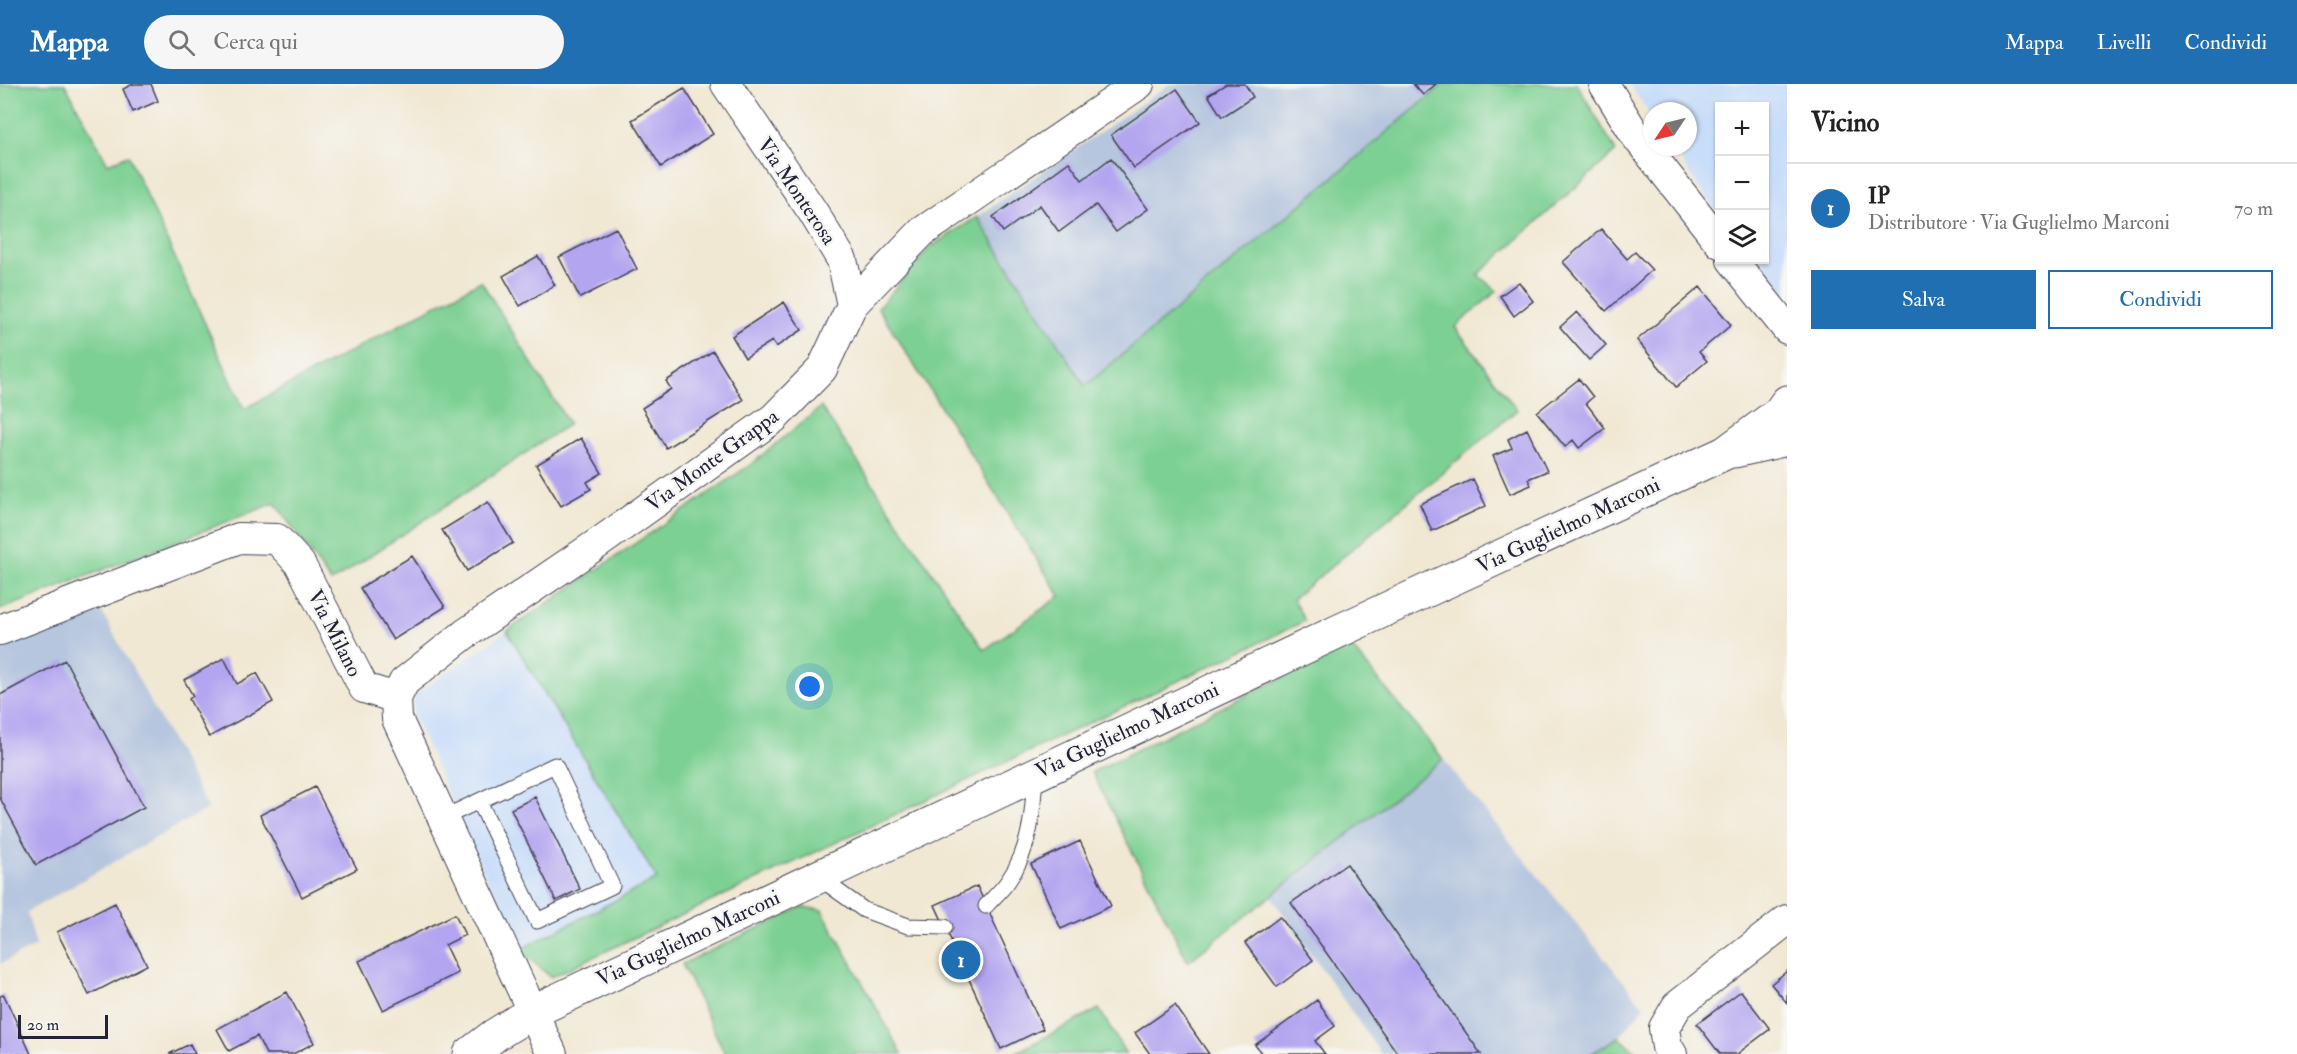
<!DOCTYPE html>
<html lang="it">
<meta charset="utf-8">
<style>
:root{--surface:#fff;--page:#f6f6f6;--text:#222;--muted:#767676;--line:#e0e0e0;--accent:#1f6fb2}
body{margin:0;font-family:"IM FELL Double Pica",serif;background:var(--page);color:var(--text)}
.controls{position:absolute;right:18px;top:18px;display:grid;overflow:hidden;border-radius:0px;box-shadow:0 2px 4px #0004}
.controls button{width:54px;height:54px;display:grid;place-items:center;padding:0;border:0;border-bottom:2px solid var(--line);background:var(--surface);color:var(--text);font:30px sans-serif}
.compass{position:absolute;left:1643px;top:18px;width:54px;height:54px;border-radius:50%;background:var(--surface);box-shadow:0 2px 4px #0004;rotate:235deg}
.scale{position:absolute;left:18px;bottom:15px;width:90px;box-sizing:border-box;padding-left:6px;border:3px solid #22223b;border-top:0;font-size:16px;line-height:21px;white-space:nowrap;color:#22223b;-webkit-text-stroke:4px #f6f6f2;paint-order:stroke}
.you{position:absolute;left:810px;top:603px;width:21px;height:21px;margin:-15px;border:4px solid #fff;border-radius:50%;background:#1a73e8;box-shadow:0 0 0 9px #1a73e833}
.badge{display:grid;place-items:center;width:39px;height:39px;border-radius:50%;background:var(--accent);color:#fff;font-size:20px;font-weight:700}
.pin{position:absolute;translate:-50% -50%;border:3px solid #fff;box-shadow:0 2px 6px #0006}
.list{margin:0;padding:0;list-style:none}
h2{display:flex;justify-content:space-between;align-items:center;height:78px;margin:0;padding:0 24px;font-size:26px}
h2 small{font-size:20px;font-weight:400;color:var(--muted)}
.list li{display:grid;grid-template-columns:39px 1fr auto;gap:18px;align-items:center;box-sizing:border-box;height:90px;padding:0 24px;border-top:2px solid var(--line)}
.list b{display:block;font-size:22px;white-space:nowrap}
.list p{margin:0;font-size:20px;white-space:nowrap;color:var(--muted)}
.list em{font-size:20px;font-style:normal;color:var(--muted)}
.actions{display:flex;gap:12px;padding:18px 24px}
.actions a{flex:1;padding:14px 0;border:2px solid var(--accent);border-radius:0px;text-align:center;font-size:21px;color:var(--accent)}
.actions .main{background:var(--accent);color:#fff}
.icon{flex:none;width:33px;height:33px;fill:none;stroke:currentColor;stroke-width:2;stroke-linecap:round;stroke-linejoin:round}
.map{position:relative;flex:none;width:1787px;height:970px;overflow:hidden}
header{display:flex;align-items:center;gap:36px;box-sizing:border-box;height:84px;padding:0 30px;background:var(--accent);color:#fff}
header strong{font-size:28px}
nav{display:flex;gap:33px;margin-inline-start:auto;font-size:21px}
.search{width:420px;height:54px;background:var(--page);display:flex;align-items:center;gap:15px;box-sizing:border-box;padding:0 21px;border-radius:33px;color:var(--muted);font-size:22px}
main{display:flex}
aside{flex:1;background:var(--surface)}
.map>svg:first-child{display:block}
.built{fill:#c8ddf9}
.industrial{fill:#b6c6de}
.green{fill:#7dd093;stroke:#507967;stroke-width:1.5}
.building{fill:#b3a5f0}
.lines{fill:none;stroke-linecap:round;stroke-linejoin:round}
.service-casing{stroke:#414052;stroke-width:17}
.minor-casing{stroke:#414052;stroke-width:32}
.tertiary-casing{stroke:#414052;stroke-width:35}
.service{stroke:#fff;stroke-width:15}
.minor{stroke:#fff;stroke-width:30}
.tertiary{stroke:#fff;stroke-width:33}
.labels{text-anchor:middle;stroke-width:5;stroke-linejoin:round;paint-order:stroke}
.street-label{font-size:21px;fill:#22223b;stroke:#f6f6f2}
</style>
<header>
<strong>Mappa</strong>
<div class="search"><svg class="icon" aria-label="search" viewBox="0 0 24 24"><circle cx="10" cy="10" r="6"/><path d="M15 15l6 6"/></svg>Cerca qui</div>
<nav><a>Mappa</a><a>Livelli</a><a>Condividi</a></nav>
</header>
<main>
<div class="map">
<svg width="1787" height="970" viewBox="0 0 1787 970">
<rect width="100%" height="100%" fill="#f6f6f2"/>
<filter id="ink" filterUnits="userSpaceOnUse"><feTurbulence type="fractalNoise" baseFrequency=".0167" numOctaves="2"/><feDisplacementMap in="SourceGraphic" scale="12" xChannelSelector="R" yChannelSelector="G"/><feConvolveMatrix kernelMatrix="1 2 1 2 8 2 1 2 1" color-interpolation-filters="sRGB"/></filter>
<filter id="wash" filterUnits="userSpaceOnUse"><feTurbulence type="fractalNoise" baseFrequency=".008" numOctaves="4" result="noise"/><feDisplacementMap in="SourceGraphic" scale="24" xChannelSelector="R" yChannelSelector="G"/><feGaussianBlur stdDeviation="1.35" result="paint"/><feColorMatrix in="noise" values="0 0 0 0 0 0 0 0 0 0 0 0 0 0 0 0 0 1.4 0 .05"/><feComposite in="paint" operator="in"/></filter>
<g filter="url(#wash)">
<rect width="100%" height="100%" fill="#f1e8d3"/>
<path class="built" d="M1629,0H1787V208L1764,198L1749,176H1764V22H1720L1719,133L1672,63H1688V27H1652V33Z
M507,547L658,795L519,866L413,631L414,611Z"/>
<path class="industrial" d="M1170,0H1444L1084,302L977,133Z
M102,528L208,724L27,828L36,862L0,880V566L57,537Z
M1443,675L1644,923L1619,953L1591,970H1381L1271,812Z"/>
<path class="green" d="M0,0H65L108,80L128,71L244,325L481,197L569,340L331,498L275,419L0,526Z
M1444,0H1577L1616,67L1478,191L1497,207L1455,243L1517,326L1293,515L1305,537L551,893L519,866L657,795L507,547L750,381L821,323L984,566L1060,512L878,224L930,163L977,133L1085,302Z
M1349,560L1443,675L1188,878L1092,688Z
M802,823L822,826L902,970H725L682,880Z
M1099,925L1126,970H1013Z
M1619,953L1639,970H1591Z"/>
<g id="blocks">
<path class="building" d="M133,0H151L158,17L133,28L123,5Z
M1226,0H1245L1253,13L1222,33L1208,11Z
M1413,0H1436L1423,11Z
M684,4L713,50L661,83L632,36Z
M1177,5L1200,38L1134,84L1111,51Z
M1111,74L1148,125L1116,148L1096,121L1059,148L1040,121L1003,148L993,133L1069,78L1082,96Z
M616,144L637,185L580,214L559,173Z
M1601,145L1627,175L1635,168L1652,186L1606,227L1563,178Z
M538,172L555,201L520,222L503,192Z
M1519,198L1533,217L1514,232L1500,212Z
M1700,203L1731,241L1699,268L1707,277L1676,303L1637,256Z
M784,218L802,246L776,263L772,257L745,274L732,252Z
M1577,228L1606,261L1589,276L1560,243Z
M713,267L743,316L666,364L642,324L671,305L666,297Z
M1579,295L1593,313L1586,319L1605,344L1579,364L1573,356L1565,363L1537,328Z
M1527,345L1547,387L1528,395L1531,401L1510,410L1493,372L1512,364L1508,355Z
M581,354L602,389L587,398L591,405L561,422L536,381Z
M1473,395L1486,422L1432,447L1420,420Z
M488,418L513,459L467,487L442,446Z
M412,472L445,523L393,556L360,504Z
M224,574L237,600L257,589L273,618L209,653L189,615L193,612L184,596Z
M65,576L144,723L36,781L0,714V611Z
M315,703L357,785L302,813L260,731Z
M535,713L580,805L556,817L511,725Z
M1080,757L1111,822L1061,845L1031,780Z
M1347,780L1481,970H1398L1291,819Z
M977,802L1043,945L1001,965L935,821Z
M115,819L147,881L89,911L57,848Z
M455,830L465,851L445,861L458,889L383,926L359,877Z
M1280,833L1313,876L1277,903L1245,859Z
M1787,887V919L1771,900Z
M1741,907L1770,945L1737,970H1720L1697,940Z
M287,908L314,959L293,970H266L257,952L229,967L217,945Z
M4,911L31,970H0V912Z
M1317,916L1335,942L1315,957L1325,970H1262L1255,961Z
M1175,921L1209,970H1150L1135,949Z
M190,960L195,970H169Z"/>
</g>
</g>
<g filter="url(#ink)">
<use href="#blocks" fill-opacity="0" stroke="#414052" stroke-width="1.5"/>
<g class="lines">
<g class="service-casing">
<path id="service" d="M443,734L555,681L612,802L537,837L479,717
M818,793L864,826L908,842L945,843
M986,822C993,814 1002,806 1008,797C1031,765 1033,727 1035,690"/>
</g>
<g class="minor-casing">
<path id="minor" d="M726,0L813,128L842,176L852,221
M1604,0L1636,52L1720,159
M1732,176L1787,245
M0,546L239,454L277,455L300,480L364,604L396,614L397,635L552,970
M396,614L404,598L465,550L600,458L774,334L822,285L852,221L922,148L1139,0
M1672,970L1667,963L1664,944L1677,922L1787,836"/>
</g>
<g class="tertiary-casing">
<path id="tertiary" d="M1735,367L1787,355
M470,970L495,951L532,928L1339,547L1725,369L1779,329L1787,318"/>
</g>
<use href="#service" class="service"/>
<use href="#minor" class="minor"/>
<use href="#tertiary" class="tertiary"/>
</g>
</g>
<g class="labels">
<g class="street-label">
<text transform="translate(797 107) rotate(56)" y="7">Via Monterosa</text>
<text transform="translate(712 376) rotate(-36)" y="7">Via Monte Grappa</text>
<text transform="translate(1568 441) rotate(-25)" y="7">Via Guglielmo Marconi</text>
<text transform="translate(335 549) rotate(63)" y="7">Via Milano</text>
<text transform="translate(1127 646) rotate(-25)" y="7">Via Guglielmo Marconi</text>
<text transform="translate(688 854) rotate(-25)" y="7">Via Guglielmo Marconi</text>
</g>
</g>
</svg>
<div class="controls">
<button>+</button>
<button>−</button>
<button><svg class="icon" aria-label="layers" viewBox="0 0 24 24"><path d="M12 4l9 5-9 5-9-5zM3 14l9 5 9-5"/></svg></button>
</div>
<svg class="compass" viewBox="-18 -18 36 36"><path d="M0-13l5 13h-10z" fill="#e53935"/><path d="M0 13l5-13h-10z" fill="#767676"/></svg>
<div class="scale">20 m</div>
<div class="you"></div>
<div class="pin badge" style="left:961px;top:876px">1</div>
</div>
<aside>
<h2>Vicino<small></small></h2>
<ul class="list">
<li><span class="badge">1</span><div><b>IP</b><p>Distributore · Via Guglielmo Marconi</p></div><em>70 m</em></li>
</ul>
<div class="actions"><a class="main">Salva</a><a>Condividi</a></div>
</aside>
</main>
